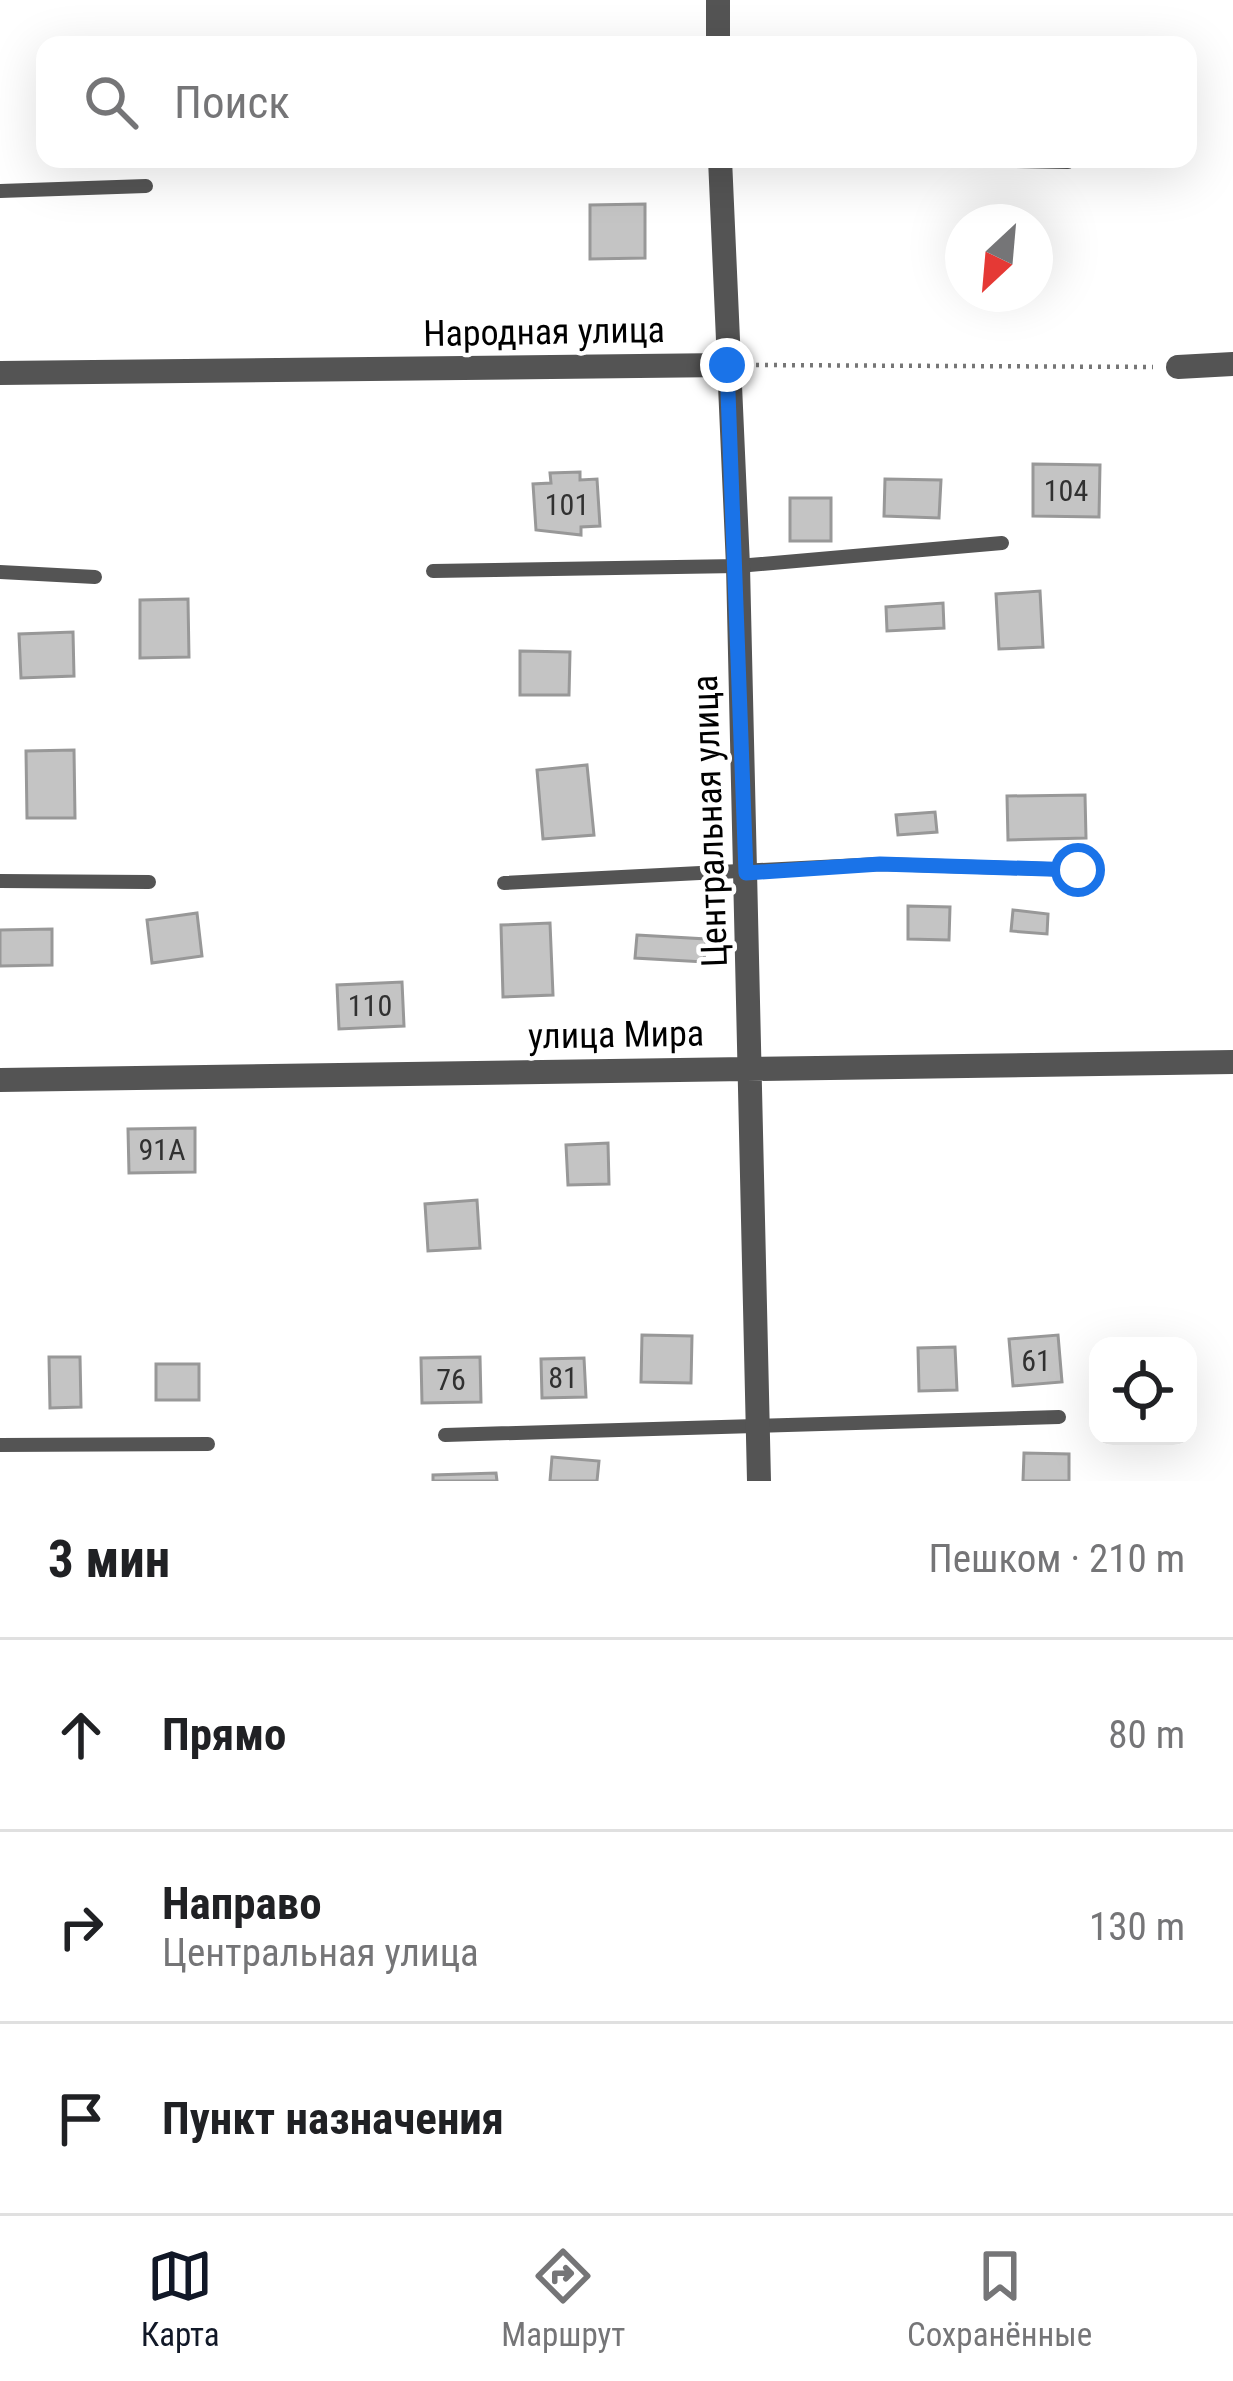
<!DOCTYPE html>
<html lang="ru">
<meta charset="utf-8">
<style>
:root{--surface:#fff;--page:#f2f2f2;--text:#202124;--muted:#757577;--line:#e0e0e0;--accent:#111827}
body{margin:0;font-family:"Roboto Condensed",sans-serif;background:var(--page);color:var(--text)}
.controls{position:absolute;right:36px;bottom:36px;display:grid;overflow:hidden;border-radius:24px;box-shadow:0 12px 48px #0002}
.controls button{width:108px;height:108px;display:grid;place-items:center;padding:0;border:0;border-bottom:3px solid var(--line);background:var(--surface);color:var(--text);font:60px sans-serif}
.compass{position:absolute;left:945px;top:204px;width:108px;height:108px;border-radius:50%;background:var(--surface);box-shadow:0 12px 48px #0002;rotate:206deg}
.stop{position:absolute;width:36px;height:36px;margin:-27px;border:9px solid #1a73e8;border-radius:50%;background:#fff}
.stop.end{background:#1a73e8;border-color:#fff;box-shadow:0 3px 12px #0008}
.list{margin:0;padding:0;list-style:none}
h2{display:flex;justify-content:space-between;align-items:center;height:156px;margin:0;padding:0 48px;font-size:51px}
h2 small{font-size:39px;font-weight:400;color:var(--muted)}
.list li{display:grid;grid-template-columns:78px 1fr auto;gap:36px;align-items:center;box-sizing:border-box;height:192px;padding:0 48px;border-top:3px solid var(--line)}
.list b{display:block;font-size:45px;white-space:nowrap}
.list p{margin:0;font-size:39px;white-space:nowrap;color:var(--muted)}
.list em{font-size:39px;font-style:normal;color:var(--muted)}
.icon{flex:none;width:66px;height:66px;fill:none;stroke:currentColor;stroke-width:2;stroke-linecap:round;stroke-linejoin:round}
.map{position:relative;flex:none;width:1233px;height:1481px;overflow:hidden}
.search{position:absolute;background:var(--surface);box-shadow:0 12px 48px #0002;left:36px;right:36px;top:36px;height:132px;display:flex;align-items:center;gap:30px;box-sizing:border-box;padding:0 42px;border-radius:24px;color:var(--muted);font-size:45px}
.sheet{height:732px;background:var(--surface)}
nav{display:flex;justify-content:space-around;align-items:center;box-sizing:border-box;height:168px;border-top:3px solid var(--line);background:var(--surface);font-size:33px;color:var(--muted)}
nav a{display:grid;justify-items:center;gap:6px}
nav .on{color:var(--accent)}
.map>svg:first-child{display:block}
.building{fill:#c4c4c4;stroke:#989898;stroke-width:3}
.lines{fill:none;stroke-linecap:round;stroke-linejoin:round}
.path{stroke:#767676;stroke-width:4.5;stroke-dasharray:3 6;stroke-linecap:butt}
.lane{stroke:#545454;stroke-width:14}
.street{stroke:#545454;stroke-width:24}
.route{stroke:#1a73e8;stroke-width:15}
.labels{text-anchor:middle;stroke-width:9;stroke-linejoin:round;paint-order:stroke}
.number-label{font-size:30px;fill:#313131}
.street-label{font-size:36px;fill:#000;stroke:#fff}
</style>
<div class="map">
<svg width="1233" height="1481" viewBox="0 0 1233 1481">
<rect width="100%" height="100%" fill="#fff"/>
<path class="building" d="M645,204V258L590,259V205Z
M1033,464L1100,465L1099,517L1033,516Z
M580,472V480L597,479L600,526L581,527V535L536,530L533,484L551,483L550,473Z
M885,479L941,480L939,518L884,516Z
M790,498H831V541H790Z
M1040,591L1043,647L999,649L996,594Z
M188,599L189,657L140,658V600Z
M943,603L944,628L887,631L886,607Z
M73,632L74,676L21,678L19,634Z
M520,651L570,652L569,695H520Z
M74,750L75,818H27L26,751Z
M587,765L594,835L543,839L537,770Z
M1085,795L1086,838L1008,840L1007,796Z
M935,812L937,832L898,835L896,815Z
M908,906L950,907L949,940L908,939Z
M1013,910L1048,914L1047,934L1011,931Z
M197,913L202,956L152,963L147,920Z
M550,923L553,995L503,997L501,925Z
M52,929V965L0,966V930Z
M637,935L706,939L704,962L635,958Z
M402,982L404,1026L339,1029L337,985Z
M195,1128V1172L129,1173L128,1129Z
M608,1143L609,1184L568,1185L566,1145Z
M477,1200L480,1248L428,1251L425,1204Z
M642,1335L692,1336L691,1383L641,1382Z
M1058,1335L1062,1382L1013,1386L1009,1339Z
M955,1347L957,1390L919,1391L918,1348Z
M49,1357H80L81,1407L50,1408Z
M480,1357L481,1402L422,1403L421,1358Z
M584,1358L586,1397L542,1398L541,1359Z
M156,1364H199V1400H156Z
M1024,1453L1069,1454V1481H1023Z
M552,1457L599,1461L597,1481H550Z
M496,1473L497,1481H433V1475Z"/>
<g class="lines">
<path class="path" d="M756,365L1153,367"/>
<path class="lane" d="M910,159L1068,162
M399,160L462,159
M0,191L146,186
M433,571L738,566L1002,543
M0,572L95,577
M0,881L149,882
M504,883L880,864L1078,870
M445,1435L1059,1417
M0,1445L208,1444"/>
<path class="street" d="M718,0V45
M720,159L738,566L759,1481
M1178,367L1233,364
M0,373L726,365
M0,1080L1233,1062"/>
</g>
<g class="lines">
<path class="route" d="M727,365L746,873L880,864L1078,870"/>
</g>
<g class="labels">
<g class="number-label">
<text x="1066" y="501">104</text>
<text x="567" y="515">101</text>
<text x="370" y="1016">110</text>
<text x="162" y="1160">91А</text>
<text x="1036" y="1371">61</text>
<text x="563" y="1388">81</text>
<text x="451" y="1390">76</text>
</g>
<g class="street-label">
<text transform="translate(544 331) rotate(-1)" y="13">Народная улица</text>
<text transform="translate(709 821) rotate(-92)" y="13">Центральная улица</text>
<text transform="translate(616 1034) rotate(-1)" y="13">улица Мира</text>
</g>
</g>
</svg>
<div class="controls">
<button><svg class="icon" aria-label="locate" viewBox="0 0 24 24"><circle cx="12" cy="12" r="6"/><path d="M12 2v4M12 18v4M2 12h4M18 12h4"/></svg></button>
</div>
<svg class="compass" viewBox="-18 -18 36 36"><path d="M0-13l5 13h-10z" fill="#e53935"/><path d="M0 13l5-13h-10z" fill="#757577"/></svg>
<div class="stop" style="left:1078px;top:870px"></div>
<div class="stop end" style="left:727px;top:365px"></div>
<div class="search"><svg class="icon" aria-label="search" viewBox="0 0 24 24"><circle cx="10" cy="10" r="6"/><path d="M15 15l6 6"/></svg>Поиск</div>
</div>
<section class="sheet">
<h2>3 мин<small>Пешком · 210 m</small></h2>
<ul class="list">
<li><svg class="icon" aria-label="ahead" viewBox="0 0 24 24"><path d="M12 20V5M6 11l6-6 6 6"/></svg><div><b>Прямо</b></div><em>80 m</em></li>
<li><svg class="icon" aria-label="right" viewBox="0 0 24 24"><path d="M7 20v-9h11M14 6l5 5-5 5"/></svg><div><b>Направо</b><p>Центральная улица</p></div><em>130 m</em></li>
<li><svg class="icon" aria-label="arrive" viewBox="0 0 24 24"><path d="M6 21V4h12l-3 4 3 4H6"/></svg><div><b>Пункт назначения</b></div></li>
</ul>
</section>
<nav>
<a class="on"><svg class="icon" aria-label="map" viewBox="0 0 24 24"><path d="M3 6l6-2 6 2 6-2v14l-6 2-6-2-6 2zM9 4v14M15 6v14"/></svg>Карта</a>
<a><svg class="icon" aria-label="directions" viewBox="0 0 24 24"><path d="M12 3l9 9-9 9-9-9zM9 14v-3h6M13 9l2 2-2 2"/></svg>Маршрут</a>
<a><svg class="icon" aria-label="saved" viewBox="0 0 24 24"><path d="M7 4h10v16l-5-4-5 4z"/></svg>Сохранённые</a>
</nav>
